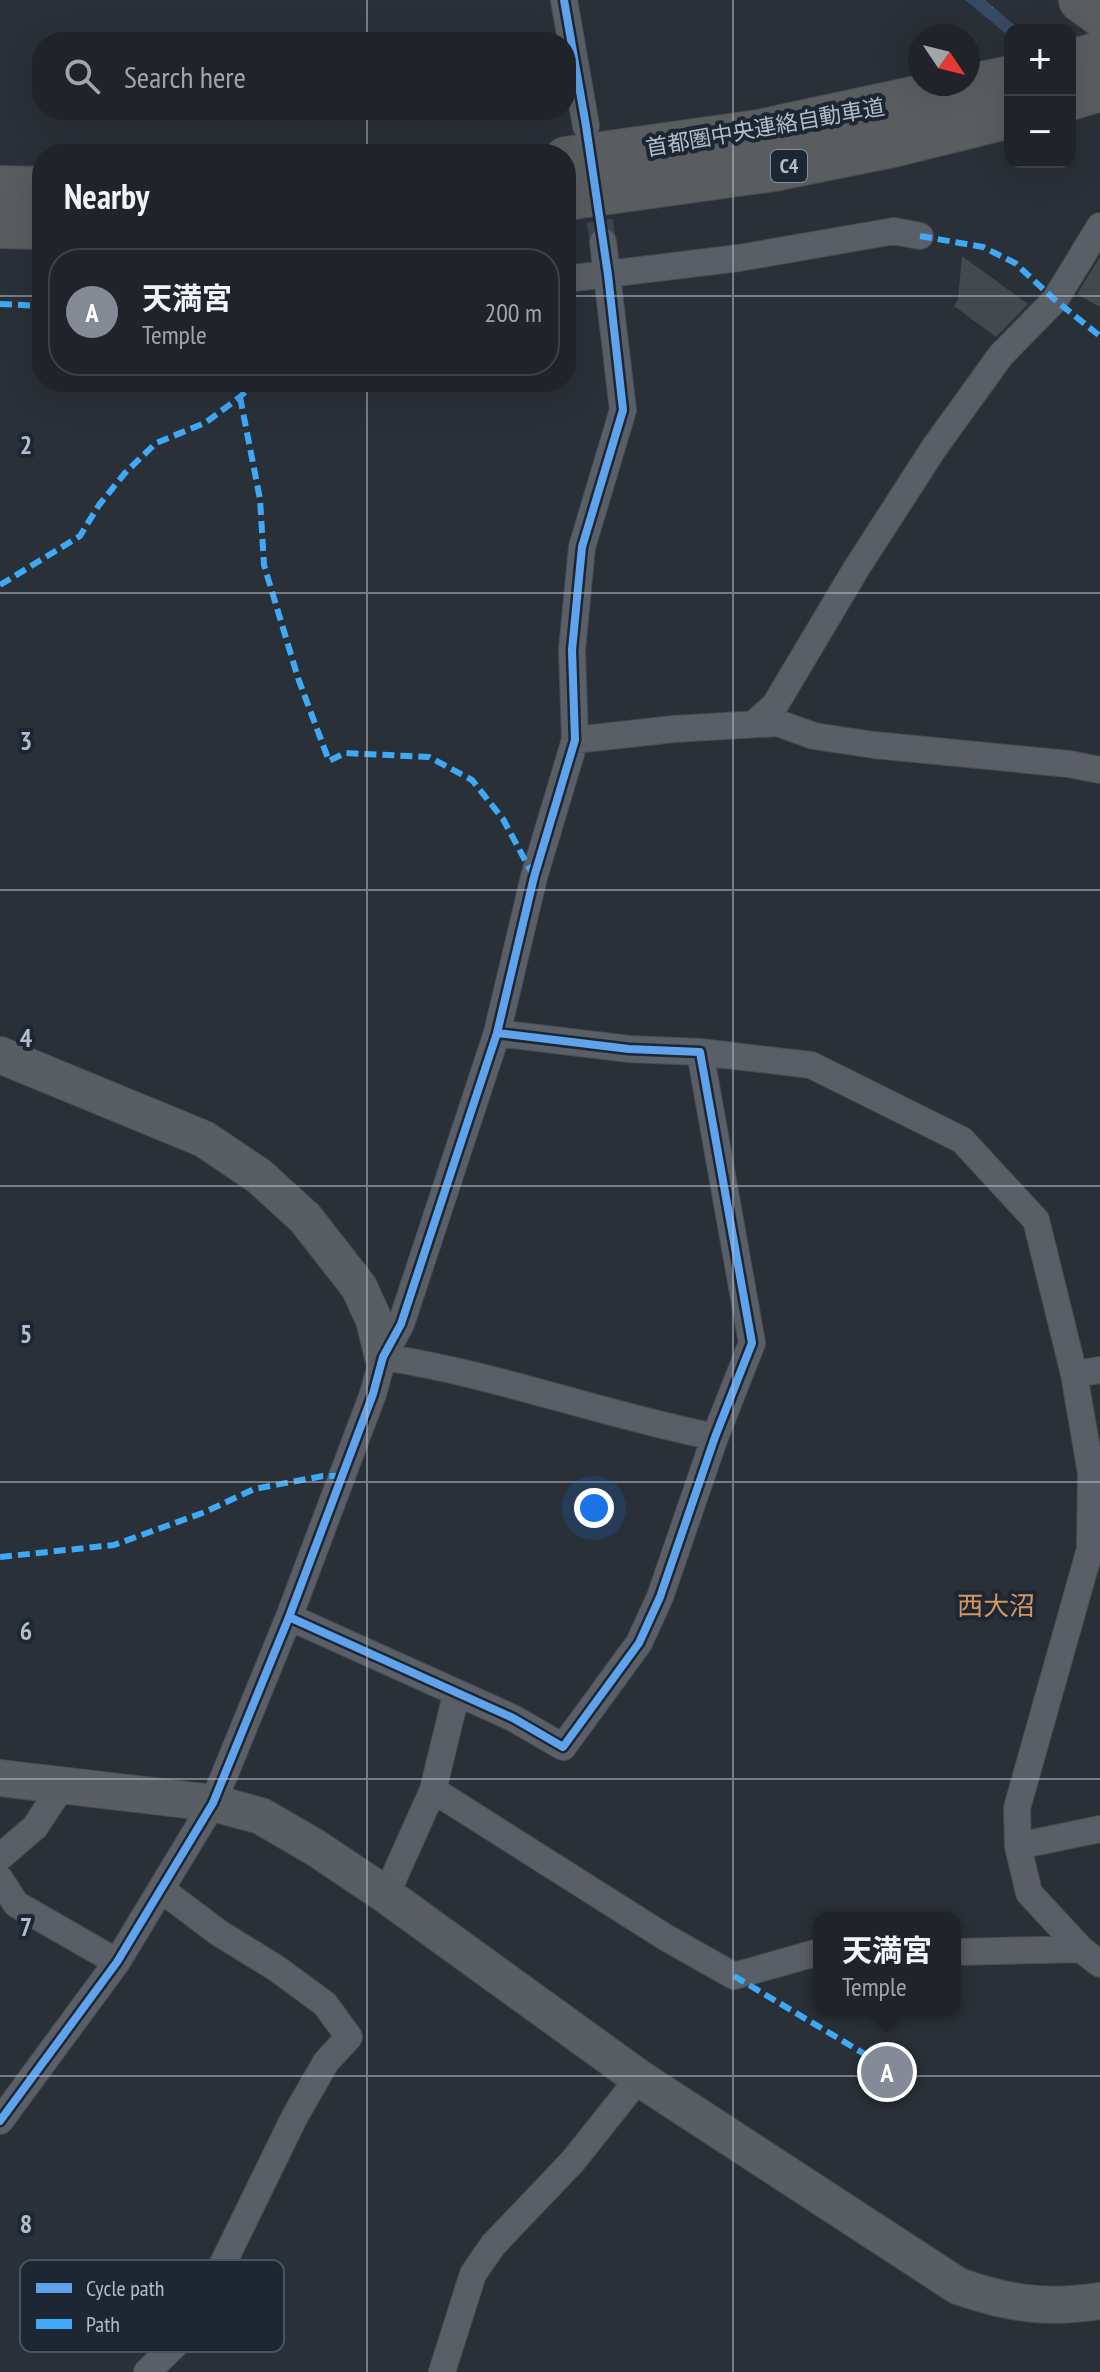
<!DOCTYPE html>
<meta charset="utf-8">
<style>
:root{--surface:#20242a;--page:#282c32;--text:#f1f3f6;--muted:#a2a4a8;--line:#3d4147;--accent:#848b96}
body{margin:0;font-family:"PT Sans Narrow","Noto Sans JP",sans-serif;background:var(--page);color:var(--text)}
.controls{position:absolute;right:24px;top:24px;display:grid;overflow:hidden;border-radius:16px;box-shadow:0 8px 32px #0002}
.controls button{width:72px;height:72px;display:grid;place-items:center;padding:0;border:0;border-bottom:2px solid var(--line);background:var(--surface);color:var(--text);font:40px sans-serif}
.compass{position:absolute;left:908px;top:24px;width:72px;height:72px;border-radius:50%;background:var(--surface);box-shadow:0 8px 32px #0002;rotate:125deg}
.you{position:absolute;left:594px;top:1508px;width:28px;height:28px;margin:-20px;border:6px solid #fff;border-radius:50%;background:#1a73e8;box-shadow:0 0 0 12px #1a73e833}
.badge{display:grid;place-items:center;width:52px;height:52px;border-radius:50%;background:var(--accent);color:#fff;font-size:26px;font-weight:700}
.pin{position:absolute;translate:-50% -50%;border:4px solid #fff;box-shadow:0 2px 8px #0006}
.popup{position:absolute;left:813px;top:1912px;width:148px;height:104px;box-sizing:border-box;display:grid;place-content:center;border-radius:16px;background:var(--surface);filter:drop-shadow(0 2px 6px #0005);font-size:26px;white-space:nowrap;color:var(--muted)}
.popup b{font-size:30px;color:var(--text)}
.popup::after{content:'';position:absolute;left:50%;top:100%;margin-left:-16px;border:16px solid transparent;border-top-color:var(--surface)}
.list{margin:0;padding:0;list-style:none}
h2{display:flex;justify-content:space-between;align-items:center;height:104px;margin:0;padding:0 32px;font-size:34px}
h2 small{font-size:26px;font-weight:400;color:var(--muted)}
.list li{display:grid;grid-template-columns:52px 1fr auto;gap:24px;align-items:center;box-sizing:border-box;height:128px;margin:0 16px 16px;padding:0 16px;border:2px solid var(--line);border-radius:32px}
.list b{display:block;font-size:30px;white-space:nowrap}
.list p{margin:0;font-size:26px;white-space:nowrap;color:var(--muted)}
.list em{font-size:26px;font-style:normal;color:var(--muted)}
.icon{flex:none;width:44px;height:44px;fill:none;stroke:currentColor;stroke-width:2;stroke-linecap:round;stroke-linejoin:round}
.map{position:relative;flex:none;width:1100px;height:2372px;overflow:hidden}
.search{position:absolute;background:var(--surface);box-shadow:0 8px 32px #0002;left:32px;top:32px;width:544px;height:88px;display:flex;align-items:center;gap:20px;box-sizing:border-box;padding:0 28px;border-radius:32px;color:var(--muted);font-size:30px}
.panel{position:absolute;background:var(--surface);box-shadow:0 8px 32px #0002;left:32px;top:144px;width:544px;height:248px;border-radius:32px}
.map>svg:first-child{display:block}
.water{fill:url(#water-ripples)}
.building{fill:#444950}
.lines{fill:none;stroke-linecap:round;stroke-linejoin:round}
.street-tunnel{stroke:#3f454e;stroke-width:26;stroke-dasharray:26 13;stroke-linecap:butt}
.street-casing{stroke:#484c53;stroke-width:28}
.secondary-casing{stroke:#484c53;stroke-width:38}
.highway-casing{stroke:#474c53;stroke-width:46}
.street{stroke:#5a5e66;stroke-width:26}
.secondary{stroke:#595d64;stroke-width:36}
.highway{stroke:#5a5d60;stroke-width:44}
.quiet{stroke:#3fa9f5;stroke-width:6;stroke-dasharray:12 6;stroke-linecap:butt}
.cycleway-casing{stroke:#1d2633;stroke-width:13}
.cycleway{stroke:#60a3ed;stroke-width:8}
.grid{fill:none;stroke:#b4bcc9;stroke-width:2;stroke-opacity:0.55}
.labels{text-anchor:middle;stroke-width:8;stroke-linejoin:round;paint-order:stroke}
.shield{fill:#1d2633;stroke:#878f9c;stroke-width:2}
.shield-label{font-size:20px;font-weight:bold;fill:#b4bcc9}
.street-label{font-size:22px;fill:#b4bcc9;stroke:#1d2633}
.quarter-label{font-size:26px;fill:#d59563;stroke:#1d2633}
.key{fill:#1d2633;stroke:#4a5360;stroke-width:2}
.key-label{font-size:22px;fill:#b4bcc9}
.grid-label{font-size:26px;text-anchor:middle;font-weight:bold;fill:#b4bcc9;stroke:#1d2633;stroke-width:8;stroke-linejoin:round;paint-order:stroke}
</style>
<div class="map">
<svg width="1100" height="2372" viewBox="0 0 1100 2372">
<defs>
<pattern id="water-ripples" width="26" height="14" patternUnits="userSpaceOnUse" patternTransform="scale(2)"><rect width="26" height="14" fill="#384963"/><path d="M2 4q2-2 4 0t4 0M15 11q2-2 4 0t4 0" fill="none" stroke="#526178"/></pattern>
</defs>
<rect width="100%" height="100%" fill="#2a3038"/>
<path class="water" d="M965,0H985L1020,30H1010V37Z"/>
<path class="building" d="M962,256L1028,304L996,337L954,306L958,300Z
M1100,257V307L1077,294Z
M878,2052L893,2061L882,2079L866,2069Z"/>
<g class="lines">
<path class="street-tunnel" d="M594,182L603,242"/>
<g class="street-casing">
<path id="street" d="M564,0L586,126
M566,279L739,258L894,231L920,236
M755,723L775,705L856,569L934,448L1001,355L1055,300L1100,226
M575,740L674,729L778,723L814,736L874,745L1069,764L1100,770
M700,1052L811,1065L962,1140L1036,1220L1074,1374L1091,1473L1090,1549L1017,1808L1018,1846
M383,1357C496,1374 603,1415 715,1437
M1074,1374L1100,1370
M289,1617L513,1718L563,1747L639,1643L660,1597L715,1437L752,1343L700,1052L629,1049L497,1033
M433,1790L665,1937L734,1976L819,1952
M1100,1829L1018,1846L1029,1893L1081,1949L1100,1964
M0,1857L35,1827L62,1786
M0,1879L16,1904L117,1962
M386,1895L433,1790L456,1695
M955,1952L1081,1949
M0,2121L117,1962L213,1803L289,1617L373,1394L383,1357L401,1324L497,1033L534,877L575,740L572,650L582,547L623,410L603,242
M147,2372L183,2337L210,2290L295,2116L326,2062L349,2037L325,2004L276,1968L219,1933L162,1890
M442,2372L473,2274L493,2245L573,2161L639,2078"/>
</g>
<g class="secondary-casing">
<path id="secondary" d="M0,1055L204,1139L259,1176L305,1218L359,1287L374,1320L383,1357
M0,1778L213,1803L261,1816L316,1848L386,1895L639,2078L958,2286C1009,2304 1046,2309 1100,2301"/>
</g>
<g class="highway-casing">
<path id="highway" d="M1081,0L1100,14
M1070,62L1100,54
M1070,98L1100,89
M566,159L759,132L1010,78
M0,188L42,189
M566,198L774,169L893,145L1010,116
M0,226L42,227"/>
</g>
<use href="#street" class="street"/>
<use href="#secondary" class="secondary"/>
<use href="#highway" class="highway"/>
<path class="quiet" d="M920,236L983,247L1015,263L1055,300L1100,336
M0,304L42,306
M240,397L260,499L264,565L298,678L329,761L345,753L429,757L472,780L503,819L534,877
M0,585L80,536L99,505L125,473L156,443L205,423L240,397L255,382
M0,1557L114,1545L205,1512L254,1489L323,1476H342
M734,1976L868,2056"/>
<g class="cycleway-casing">
<path id="cycleway" d="M289,1617L513,1718L563,1747L639,1643L660,1597L715,1437L752,1343L700,1052L629,1049L497,1033
M0,2121L117,1962L213,1803L289,1617L373,1394L383,1357L401,1324L497,1033L534,877L575,740L572,650L582,547L623,410L608,275L586,126L564,0"/>
</g>
<use href="#cycleway" class="cycleway"/>
</g>
<path class="grid" d="M367,0V42M733,0V2372M367,110V154M0,296H42M566,296H1100M367,382V2372M0,593H1100M0,890H1100M0,1186H1100M0,1482H1100M0,1779H1100M0,2076H1100"/>
<g class="labels">
<rect class="shield" x="771" y="150" width="36" height="32" rx="6"/>
<g class="shield-label">
<text x="789" y="173">C4</text>
</g>
<g class="street-label">
<text transform="translate(765 127) rotate(-10)" y="8">首都圏中央連絡自動車道</text>
</g>
<g class="quarter-label">
<text x="996" y="1615">西大沼</text>
</g>
</g>
<rect x="20" y="2260" width="264" height="92" rx="12" class="key"/>
<rect x="36" y="2283" width="36" height="10" fill="#60a3ed"/>
<rect x="36" y="2319" width="36" height="10" fill="#3fa9f5"/>
<g class="key-label">
<text x="86" y="2296">Cycle path</text>
<text x="86" y="2332">Path</text>
</g>
<g class="grid-label">
<text x="26" y="454">2</text>
<text x="26" y="750">3</text>
<text x="26" y="1047">4</text>
<text x="26" y="1343">5</text>
<text x="26" y="1640">6</text>
<text x="26" y="1936">7</text>
<text x="26" y="2233">8</text>
</g>
</svg>
<div class="controls">
<button>+</button>
<button>−</button>
</div>
<svg class="compass" viewBox="-18 -18 36 36"><path d="M0-13l5 13h-10z" fill="#e53935"/><path d="M0 13l5-13h-10z" fill="#a2a4a8"/></svg>
<div class="you"></div>
<div class="pin badge" style="left:887px;top:2072px">A</div>
<div class="popup"><b>天満宮</b>Temple</div>
<div class="search"><svg class="icon" aria-label="search" viewBox="0 0 24 24"><circle cx="10" cy="10" r="6"/><path d="M15 15l6 6"/></svg>Search here</div>
<section class="panel">
<h2>Nearby<small></small></h2>
<ul class="list">
<li><span class="badge">A</span><div><b>天満宮</b><p>Temple</p></div><em>200 m</em></li>
</ul>
</section>
</div>
